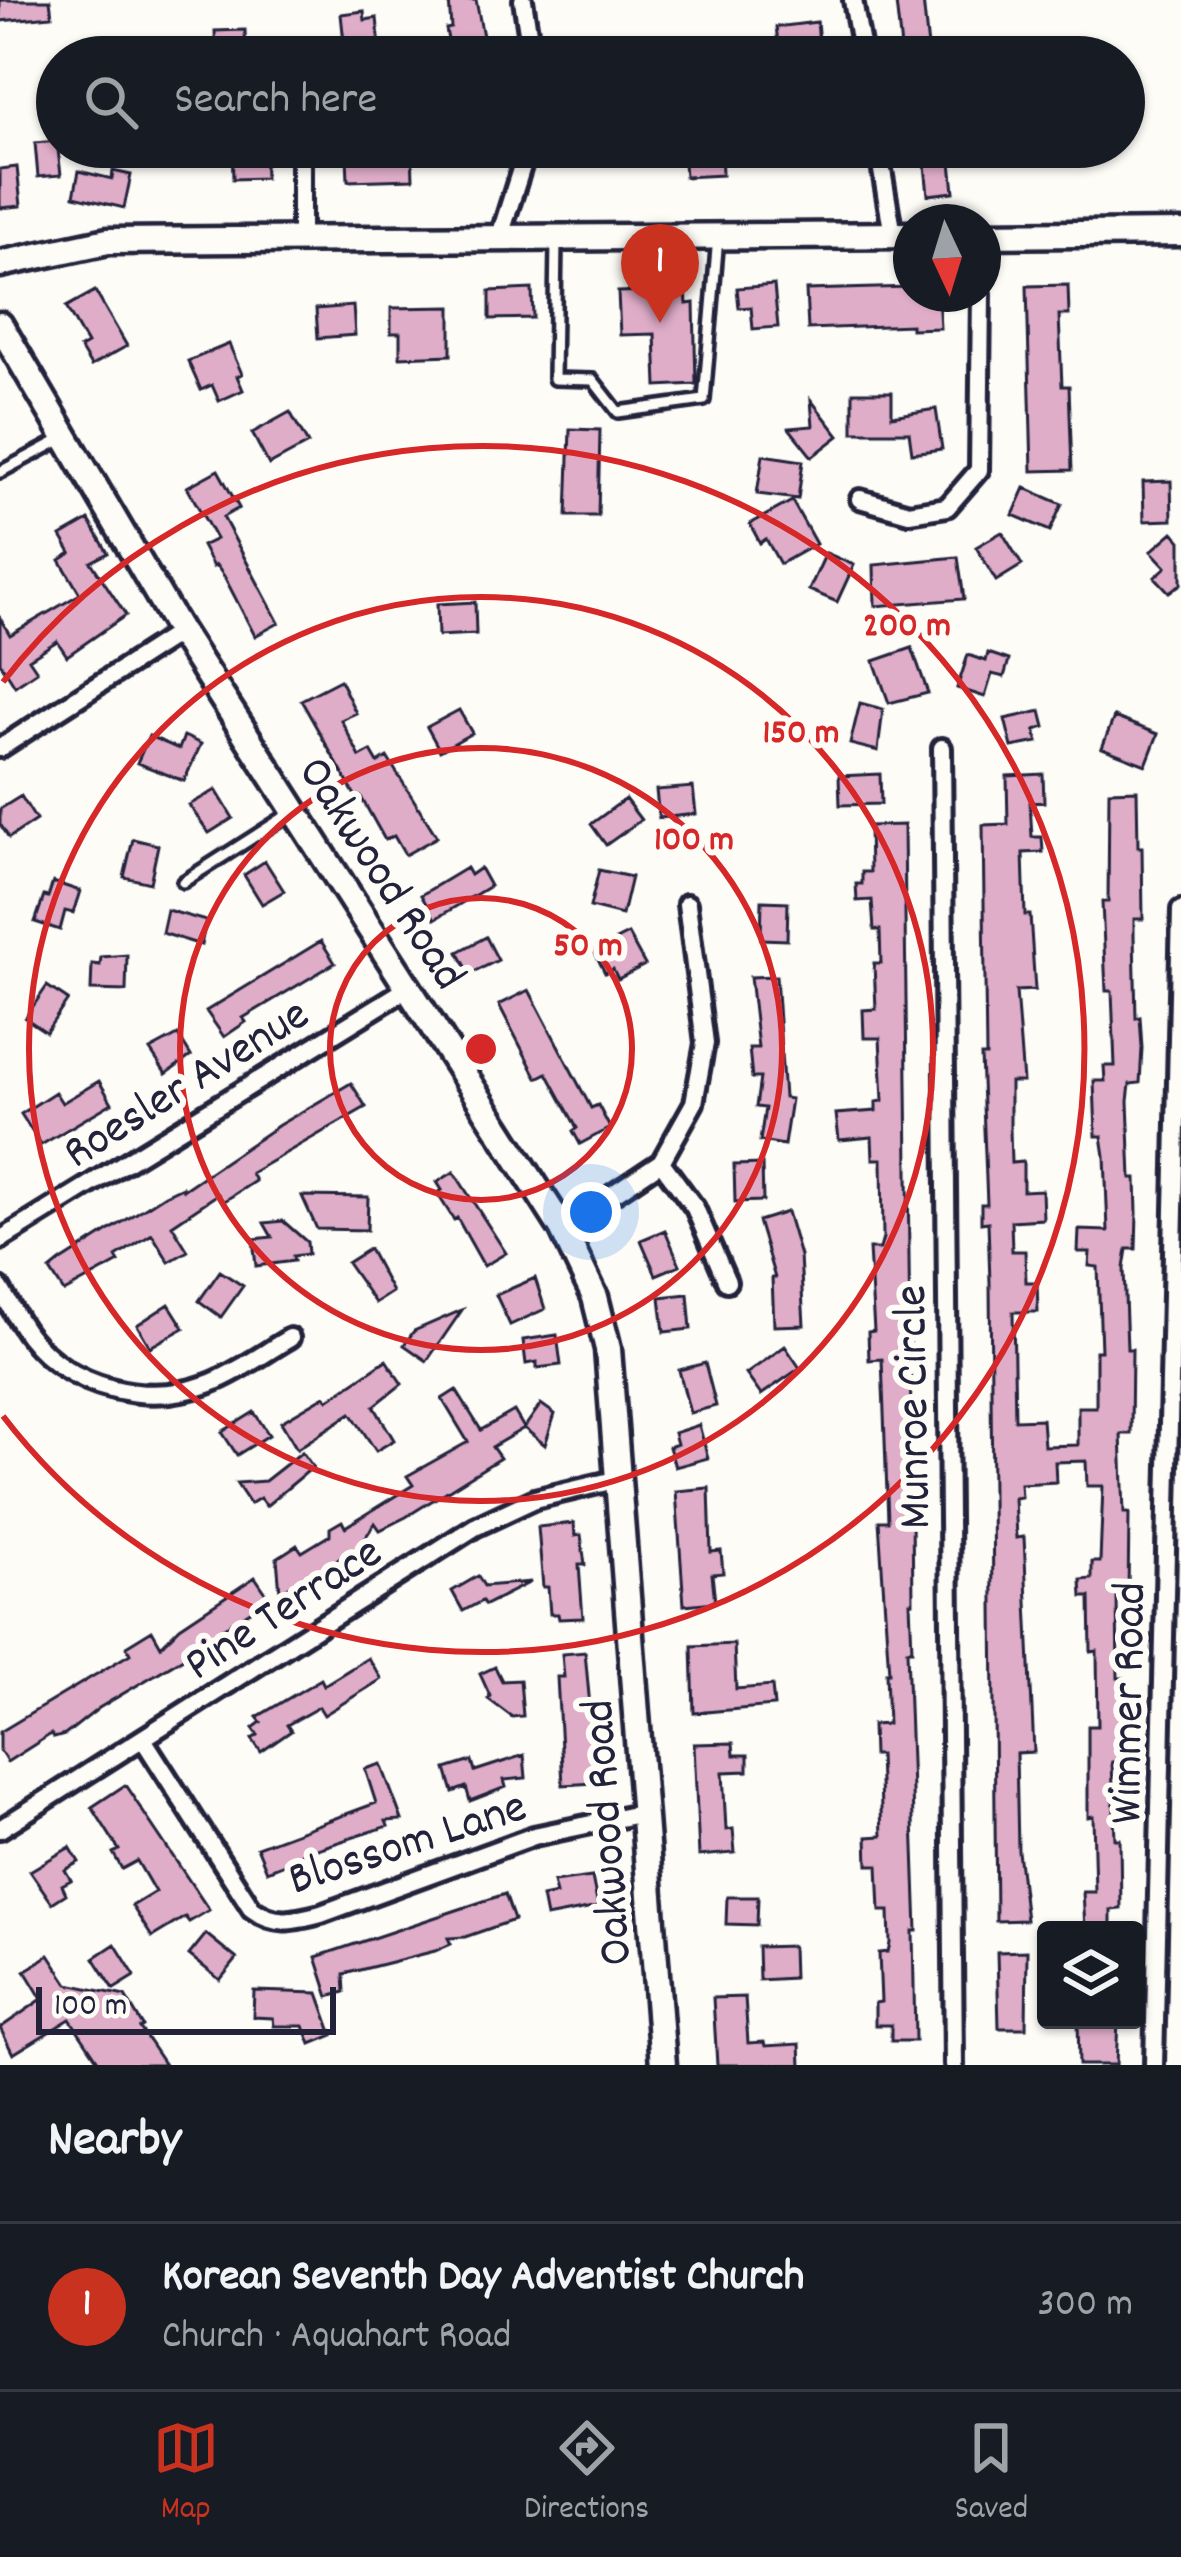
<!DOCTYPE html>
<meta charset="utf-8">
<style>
:root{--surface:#171b24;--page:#20242c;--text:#f1f3f6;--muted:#9ea1a6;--line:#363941;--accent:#c8321e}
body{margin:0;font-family:Dekko,sans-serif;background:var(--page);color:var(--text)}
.controls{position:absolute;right:36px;bottom:36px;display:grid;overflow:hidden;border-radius:12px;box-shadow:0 3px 9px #0004}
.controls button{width:108px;height:108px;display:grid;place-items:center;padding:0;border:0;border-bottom:3px solid var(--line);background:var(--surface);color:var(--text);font:60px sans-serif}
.compass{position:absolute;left:893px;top:204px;width:108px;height:108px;border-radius:50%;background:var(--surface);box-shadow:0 3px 9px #0004;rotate:176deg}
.scale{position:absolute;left:36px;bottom:30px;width:300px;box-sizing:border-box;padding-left:12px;border:6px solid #22223b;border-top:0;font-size:33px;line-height:42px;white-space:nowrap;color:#22223b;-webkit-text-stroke:9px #fdfcf7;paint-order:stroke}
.you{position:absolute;left:591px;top:1212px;width:42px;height:42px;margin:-30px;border:9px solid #fff;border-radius:50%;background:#1a73e8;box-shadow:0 0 0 18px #1a73e833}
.badge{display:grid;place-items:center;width:78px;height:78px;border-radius:50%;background:var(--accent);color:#fff;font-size:39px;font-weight:700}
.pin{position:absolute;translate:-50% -99px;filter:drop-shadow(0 3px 6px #0008)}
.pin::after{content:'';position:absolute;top:63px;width:42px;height:36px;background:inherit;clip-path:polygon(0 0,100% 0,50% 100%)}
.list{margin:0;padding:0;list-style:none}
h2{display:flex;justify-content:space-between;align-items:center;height:156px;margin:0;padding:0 48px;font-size:51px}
h2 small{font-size:39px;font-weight:400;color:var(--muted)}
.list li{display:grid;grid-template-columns:78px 1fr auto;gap:36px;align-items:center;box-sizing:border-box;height:168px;padding:0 48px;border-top:3px solid var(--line)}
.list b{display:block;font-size:45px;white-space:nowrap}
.list p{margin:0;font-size:39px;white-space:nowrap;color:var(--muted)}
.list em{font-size:39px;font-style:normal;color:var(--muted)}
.icon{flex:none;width:66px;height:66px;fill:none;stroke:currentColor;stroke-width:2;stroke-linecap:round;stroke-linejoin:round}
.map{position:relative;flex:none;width:1181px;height:2065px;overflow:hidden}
.search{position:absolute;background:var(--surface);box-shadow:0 3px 9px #0004;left:36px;right:36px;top:36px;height:132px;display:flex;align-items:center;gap:30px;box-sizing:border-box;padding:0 42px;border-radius:66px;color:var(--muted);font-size:45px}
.sheet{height:324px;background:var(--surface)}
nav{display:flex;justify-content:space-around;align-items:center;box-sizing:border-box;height:168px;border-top:3px solid var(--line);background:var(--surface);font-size:33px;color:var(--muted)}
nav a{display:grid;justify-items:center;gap:6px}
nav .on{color:var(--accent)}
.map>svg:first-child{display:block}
.building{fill:#e0adc9;stroke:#22223b;stroke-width:3}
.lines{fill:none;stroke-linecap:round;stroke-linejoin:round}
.lane-casing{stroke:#22223b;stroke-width:18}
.street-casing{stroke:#22223b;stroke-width:26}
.secondary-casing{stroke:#22223b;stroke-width:33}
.lane{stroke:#fdfcf7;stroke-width:9}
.street{stroke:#fdfcf7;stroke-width:16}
.secondary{stroke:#fdfcf7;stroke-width:24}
.ring{fill:none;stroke:#d62828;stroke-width:6}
.labels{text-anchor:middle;stroke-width:12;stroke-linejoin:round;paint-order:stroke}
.street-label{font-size:48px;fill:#22223b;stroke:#fdfcf7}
.centre{fill:#d62828;stroke:#fdfcf7;stroke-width:6}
.ring-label{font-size:36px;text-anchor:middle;font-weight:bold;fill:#d62828;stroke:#fdfcf7;stroke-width:12;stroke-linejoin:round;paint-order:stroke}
</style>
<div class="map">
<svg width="1181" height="2065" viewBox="0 0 1181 2065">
<rect width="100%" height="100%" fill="#fdfcf7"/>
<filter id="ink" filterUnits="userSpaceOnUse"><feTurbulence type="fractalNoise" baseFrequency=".00833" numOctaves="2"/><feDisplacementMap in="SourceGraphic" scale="24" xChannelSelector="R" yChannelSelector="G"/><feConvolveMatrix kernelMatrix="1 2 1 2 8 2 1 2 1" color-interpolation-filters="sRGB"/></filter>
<g filter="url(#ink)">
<path class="building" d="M0,0H50L52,16L0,21Z
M449,0H476L486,52L451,57L446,29L451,28Z
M923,0L929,57H902L896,3Z
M364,11L365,20L377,18L380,48L345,52L341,14Z
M817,22L820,53L780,57L776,27Z
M245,30L246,57H216L215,31Z
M57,141L61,175L38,177L35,143Z
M232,147H264L265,178L233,179Z
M384,147H399L400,154L412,153L413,179L348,181L347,156L384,154Z
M721,147L722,175L685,177L683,148Z
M951,162L954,192L928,195L925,165Z
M17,167L21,206L0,208V169Z
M79,171L112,179L113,171L131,175L124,208L74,196Z
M774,285L778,327L753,329L751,307L739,308L737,288Z
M1068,285L1069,315H1059L1062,386H1069L1072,470L1032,471L1027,286Z
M911,287V294H938L940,328L911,329V325L808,329L806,290Z
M532,289L533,318L490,319V291Z
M686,290L687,304L694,303L696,384L657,386L655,334L620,335L618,292Z
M95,291L127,346L91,366L80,348L87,344L66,307Z
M353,306L355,335L318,338L316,309Z
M451,307V355L400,357V333H391V308Z
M229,344L242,374L237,376L243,390L219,401L212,385L201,390L188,361Z
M853,392H892V416L936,409L942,449L912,453L909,432H853Z
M811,400L839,436L812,457L789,428L813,426Z
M290,412L308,444L269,465L252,433Z
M570,429L600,430L598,516H567Z
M763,455L803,461L798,499L757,494Z
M218,470L239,508L223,517L279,623L255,636L224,576L216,565L213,567L202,546L216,539L187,487Z
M1171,481L1172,520L1144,521L1143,482Z
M1025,488L1062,504L1050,531L1013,515Z
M792,501L816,544L780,564L766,539L760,543L750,524Z
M89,520L108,553L91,562L126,615L67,656L57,641L29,659L37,671L15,686L0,662V618L10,635L80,594L60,560L71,553L61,536Z
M1002,532L1022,565L996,581L976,547Z
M1173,532L1181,541V584L1169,592L1155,577L1166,567L1151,551Z
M826,553L854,565L837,602L809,590Z
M958,557L964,599L875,606L874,565Z
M475,602L476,634L438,636L437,604Z
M912,648L928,693L889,703L874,661Z
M988,653L1009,660L1004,677L992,674L985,697L957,688L968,655L986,661Z
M340,680L356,713L341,720L360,757L371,751L378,763L387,757L437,837L405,855L394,836L385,840L361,797L357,799L301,700Z
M860,703L883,709L878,751L850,744Z
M459,710L472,733L440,751L427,727Z
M1041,711L1045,727L1035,730L1038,742L1012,747L1005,719Z
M1114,717L1158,734L1146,765L1102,748Z
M149,736L179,749L184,736L201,744L184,781L137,763Z
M880,774L881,804L840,805L839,776Z
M1043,774L1044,802L1030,803L1032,837H1042L1043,852L1023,853L1025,915H1030L1035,990L1016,991L1023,1082H1010V1128L1011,1163L1023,1162V1191L1042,1190L1043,1219L1011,1221L1012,1251H1025L1026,1282H1037L1038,1312H1013L1015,1420L1042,1419L1044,1446L1078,1445V1407H1096V1351H1101L1098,1267L1089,1266L1090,1252H1078L1079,1230L1108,1231L1105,1156L1102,1136H1096L1094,1081H1105L1104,1066H1115L1112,991H1106L1102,902H1108L1109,791L1137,790L1138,847H1142L1143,919H1134V936L1136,1018L1140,1017L1142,1048L1140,1083L1130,1084L1128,1101L1131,1178H1136L1137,1213L1136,1249H1127L1124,1268L1127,1349H1132L1131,1434H1121L1124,1513H1129L1128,1596H1117L1118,1678H1125V1709L1123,1762H1112L1115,1839H1120L1121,1909L1111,1910V1927L1085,1928L1083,1892H1095L1093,1816L1088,1817V1726H1098L1097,1651L1091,1652L1090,1597H1082L1081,1580L1092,1579V1562H1100L1103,1486H1087L1086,1461L1055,1462L1056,1482L1020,1484L1021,1497L1014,1498L1016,1538L1024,1537L1034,1752L1016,1753L1018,1851L1026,1920L996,1921L990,1283L988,1222L981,1223V1204H987L981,1056H986L983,825L1008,824L1007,776Z
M693,787L696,814L659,818L656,790Z
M216,790L233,818L209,833L189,805Z
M21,796L36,820L9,838L0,824V809Z
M625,799L641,820L606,845L591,824Z
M904,825L913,1602H910L912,1650H907L917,1931H913L915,2041H891V2025H875V2003L881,2002L879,1953L888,1952L890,1943L889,1911H880L878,1865H868L867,1837L882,1836L879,1755H873L872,1725L888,1724L886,1673H889L879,1521H888L882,1359L869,1360L868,1332L874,1331L869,1249H880L883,1238L882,1159H873L872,1137L839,1140L836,1114L876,1111V1102L883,1101L880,1038H864L863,1010L876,1009L874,963H881L880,930H874L872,900L857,901L856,884H862V872H870L869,826Z
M133,839L158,845L150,883L124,877Z
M265,861L284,891L262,904L244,875Z
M466,868L470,875L480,868L490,886L435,919L421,895Z
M599,870L631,877L622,915L590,907Z
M53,882L80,891L73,913L65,911L60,930L35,922L44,896L48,897Z
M762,901L788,902L787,940L761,939Z
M167,910L206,921L201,945L162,933Z
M628,934L645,965L618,979L613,969L605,973L594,951Z
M486,937L498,960L470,974L458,952Z
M321,941L335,963L243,1018L246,1022L224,1037L206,1011Z
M127,955L126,991L91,990L92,964L100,965L101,957Z
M776,976L784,1098L791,1099L784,1145L760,1141L765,1108L756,1107L760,1078H752L749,1048H758L750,977Z
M47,986L68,1000L46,1032L25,1018Z
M529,990L591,1108L598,1105L610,1128L580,1144L573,1131L577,1128L547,1073L537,1078L499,1005Z
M178,1035L191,1056L166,1074L150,1050Z
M99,1081L112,1103L41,1145L21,1114L55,1092L62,1103Z
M351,1083L366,1107L251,1173L255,1181L223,1202L218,1194L172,1225L188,1251L169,1262L152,1234L116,1257L119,1262L64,1292L50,1270L60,1262L165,1195L182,1187L183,1190L279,1125Z
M762,1164L763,1201L735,1202L734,1165Z
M454,1172L506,1253L484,1266L457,1218L454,1220L437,1193L442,1190L437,1182Z
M302,1196L368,1197L367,1230L317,1229Z
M787,1212L800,1256L804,1325L774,1326L772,1278H775L758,1221Z
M283,1221L307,1242L308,1254L293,1256L294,1261L256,1266L253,1239L272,1237L264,1223Z
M665,1230L680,1265L656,1275L641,1240Z
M369,1249L392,1292L375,1303L347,1263Z
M220,1271L243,1286L221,1317L199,1301Z
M535,1278L545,1309L510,1325L496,1295Z
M688,1294L691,1329L664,1332L660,1297Z
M169,1304L184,1328L150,1347L137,1325Z
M462,1310L427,1361L404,1345L414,1331Z
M557,1335L561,1365L537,1368V1362L526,1364L523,1340Z
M785,1346L800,1368L761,1395L746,1374Z
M386,1360L402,1384L374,1406L394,1440L376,1451L351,1413L297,1449L281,1422L325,1396L328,1400Z
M705,1363L716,1406L690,1413L679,1370Z
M456,1390L481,1430L514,1411L524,1428L541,1404L555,1414L545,1445L524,1428L492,1447L500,1458L406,1517L380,1530L375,1523L355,1553L336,1560L301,1587H289L280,1592L277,1558L297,1545L302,1552L330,1535V1528L342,1521L345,1527L413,1485L407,1476L468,1442L442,1399Z
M254,1412L269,1435L237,1455L222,1432Z
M699,1425L708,1458L675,1467L669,1447L677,1444L674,1433Z
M302,1452L313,1467L266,1506L260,1498L250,1504L236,1483L265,1481Z
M709,1488L711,1552L721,1551L723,1573L712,1574L715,1602L684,1605L676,1491Z
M574,1523L575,1536L581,1535L585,1565H579L583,1618L559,1619L558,1614H550L548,1587H543L538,1527Z
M478,1576L484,1586L531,1582L485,1605L482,1601L463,1611L452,1591Z
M255,1577L270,1599L223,1628L225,1633L99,1708L65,1735L54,1738L51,1734L7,1762L0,1751V1732L130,1654L126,1646L152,1630L161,1646L180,1627Z
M734,1644L736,1689L772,1686L774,1706L694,1713L692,1646Z
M585,1652L596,1772H593L594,1783L563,1785L557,1677H564L562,1654Z
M368,1658L382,1679L324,1715L319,1707L287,1725L291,1731L261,1752L252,1739L258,1735L253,1728L261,1722L257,1717L321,1679L324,1685Z
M495,1667L502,1681L520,1680L523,1716L512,1717L488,1699L490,1696L480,1674Z
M733,1743L734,1755H748V1771L723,1772L726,1830L733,1829L735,1853L699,1856L694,1744Z
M524,1755L526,1778L504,1780L506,1787L470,1801L466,1787L453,1792L446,1769L472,1761L475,1771Z
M381,1764L402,1820L386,1821L388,1826L299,1855L300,1858L267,1871L257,1847L376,1803L365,1769Z
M125,1785L209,1910L189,1922L185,1917L152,1937L132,1906L155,1892L137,1861L122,1869L113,1853L119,1850L92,1807Z
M70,1847L79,1862L65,1870L71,1880L62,1885L66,1894L52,1903L30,1871Z
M592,1877L598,1907L546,1917L542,1897L556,1894L553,1882Z
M505,1894L514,1920L465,1937L448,1938L451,1944L435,1951L344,1974L345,1992L329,1997L316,1957Z
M727,1897H758L757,1925L726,1924Z
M206,1934L237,1959L220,1980L189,1955Z
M115,1944L135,1976L114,1989L94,1958Z
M792,1946L793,1978L759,1980L758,1947Z
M1027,1951L1026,2028H999L997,1952Z
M49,1955L68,1984L125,1996L143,2026L140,2028L165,2065H101L70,2019L13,2054L0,2028L42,1999L25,1971Z
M254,1991L318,1993L333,2035L311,2044L304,2026H274L273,2018L253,2017Z
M745,1997L748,2043L764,2042L765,2046L800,2044L801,2065H717L713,1998Z
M1078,2020H1118L1116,2065H1079Z"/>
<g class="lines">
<g class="lane-casing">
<path id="lane" d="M556,241L554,379L593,380L618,412L704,400L718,237
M0,472L66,437
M183,882L291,813"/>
</g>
<g class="street-casing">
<path id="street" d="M523,0L532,57
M853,0L863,57
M301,147V240
M878,147L893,235
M499,239L528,147
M860,499L909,513L947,507L979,470L981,294
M0,748L180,632
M942,748L954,2065
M661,1162L695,1208L727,1282
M562,1228L661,1162L694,1103L705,1043L687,904
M0,1240L410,987
M0,1288C9,1303 18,1322 29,1336C70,1388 146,1407 208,1384C237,1373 264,1353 290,1338
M143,1739L252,1909C276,1926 293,1921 321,1914L534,1836L644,1813
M0,1829L475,1527L535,1499L619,1479
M1154,2065L1181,910"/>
</g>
<g class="secondary-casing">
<path id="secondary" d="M983,235L1181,233
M0,264L108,241L911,235
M0,325L180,632L562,1228L595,1297L608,1349L663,2065"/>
</g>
<use href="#lane" class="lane"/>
<use href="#street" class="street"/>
<use href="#secondary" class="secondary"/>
</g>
</g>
<g class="ring">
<circle cx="481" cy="1049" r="151"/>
<circle cx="481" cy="1049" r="301"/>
<circle cx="481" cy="1049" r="452"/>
<path d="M3 682A603 603 0 1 1 3 1416"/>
</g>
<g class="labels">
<g class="street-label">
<text transform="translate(385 871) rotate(57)" y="17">Oakwood Road</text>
<text transform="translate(184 1080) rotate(-32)" y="17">Roesler Avenue</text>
<text transform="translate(909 1407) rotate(-91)" y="17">Munroe Circle</text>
<text transform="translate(281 1605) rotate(-33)" y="17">Pine Terrace</text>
<text transform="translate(1124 1703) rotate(-89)" y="17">Wimmer Road</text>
<text transform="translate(603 1833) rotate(-94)" y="17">Oakwood Road</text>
<text transform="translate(406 1839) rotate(-18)" y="17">Blossom Lane</text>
</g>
</g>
<circle cx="481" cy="1049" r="18" class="centre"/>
<g class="ring-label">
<text x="907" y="635">200 m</text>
<text x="801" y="742">150 m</text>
<text x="694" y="849">100 m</text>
<text x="588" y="955">50 m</text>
</g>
</svg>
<div class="controls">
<button><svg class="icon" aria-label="layers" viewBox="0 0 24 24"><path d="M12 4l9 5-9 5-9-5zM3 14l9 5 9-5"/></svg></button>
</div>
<svg class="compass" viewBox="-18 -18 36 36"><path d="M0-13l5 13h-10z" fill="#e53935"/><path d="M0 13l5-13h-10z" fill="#9ea1a6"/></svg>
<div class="scale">100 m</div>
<div class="you"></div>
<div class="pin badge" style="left:660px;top:323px">1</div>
<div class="search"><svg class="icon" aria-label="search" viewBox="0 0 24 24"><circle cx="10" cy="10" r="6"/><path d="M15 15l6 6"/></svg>Search here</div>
</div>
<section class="sheet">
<h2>Nearby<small></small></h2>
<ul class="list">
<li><span class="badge">1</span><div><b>Korean Seventh Day Adventist Church</b><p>Church · Aquahart Road</p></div><em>300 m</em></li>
</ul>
</section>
<nav>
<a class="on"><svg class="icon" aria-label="map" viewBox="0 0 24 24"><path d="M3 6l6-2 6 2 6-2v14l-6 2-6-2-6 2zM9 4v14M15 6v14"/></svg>Map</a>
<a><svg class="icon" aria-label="directions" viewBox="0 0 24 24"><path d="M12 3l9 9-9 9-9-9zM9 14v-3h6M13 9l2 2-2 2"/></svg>Directions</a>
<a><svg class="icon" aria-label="saved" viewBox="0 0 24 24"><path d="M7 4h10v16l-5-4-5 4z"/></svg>Saved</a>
</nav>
